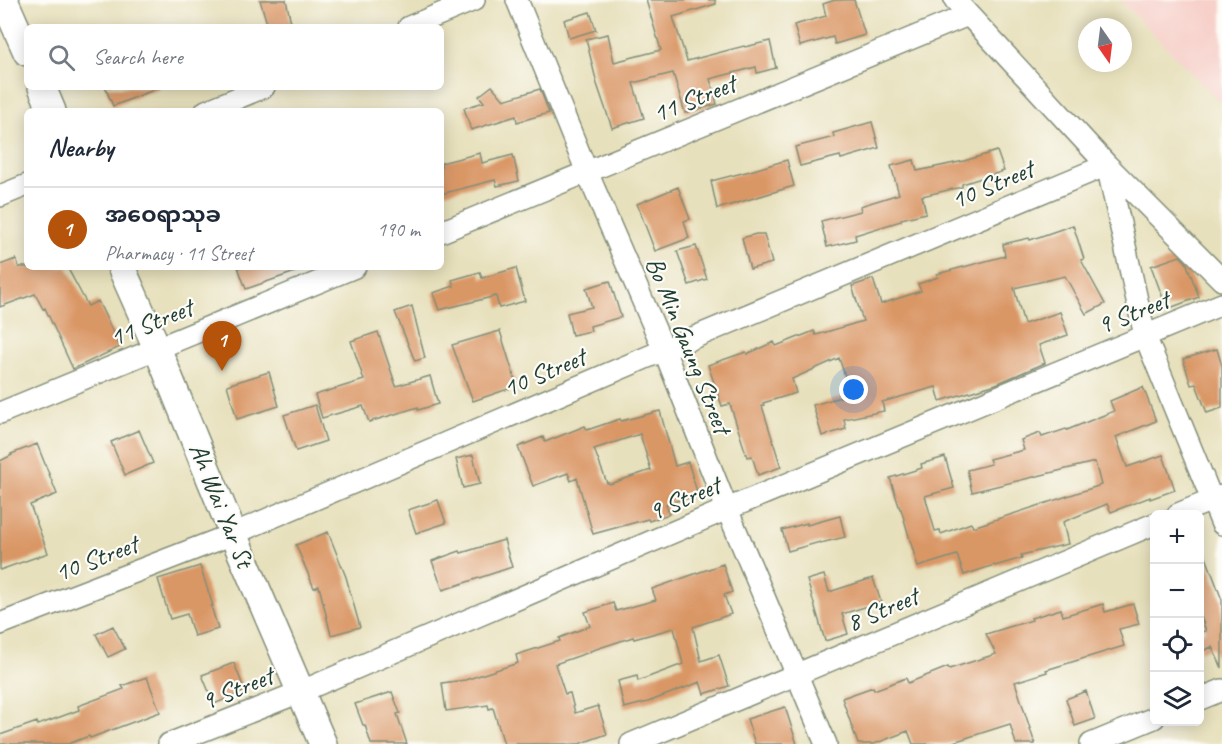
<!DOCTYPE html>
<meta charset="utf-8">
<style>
:root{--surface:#fff;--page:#f2f2f3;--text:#1f2937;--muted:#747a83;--line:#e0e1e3;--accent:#b45309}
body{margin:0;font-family:Caveat,"Noto Sans Myanmar",sans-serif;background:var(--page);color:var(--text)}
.controls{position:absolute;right:18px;bottom:18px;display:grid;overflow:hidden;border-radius:9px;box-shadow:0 3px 15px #0003}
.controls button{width:54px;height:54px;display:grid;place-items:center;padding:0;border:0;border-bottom:2px solid var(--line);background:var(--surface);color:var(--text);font:30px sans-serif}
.compass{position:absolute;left:1078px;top:18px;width:54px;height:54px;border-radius:50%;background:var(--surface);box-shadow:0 3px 15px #0003;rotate:166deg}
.you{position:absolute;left:854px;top:390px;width:21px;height:21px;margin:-15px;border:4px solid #fff;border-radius:50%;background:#1a73e8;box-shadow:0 0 0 9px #1a73e833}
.badge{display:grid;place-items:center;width:39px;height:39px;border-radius:50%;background:var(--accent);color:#fff;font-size:20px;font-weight:700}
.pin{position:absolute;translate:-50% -50px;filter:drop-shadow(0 2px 3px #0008)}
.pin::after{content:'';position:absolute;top:32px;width:21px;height:18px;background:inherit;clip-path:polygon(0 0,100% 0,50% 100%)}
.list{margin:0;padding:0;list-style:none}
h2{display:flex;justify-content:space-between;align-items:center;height:78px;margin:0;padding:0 24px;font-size:26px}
h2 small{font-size:20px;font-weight:400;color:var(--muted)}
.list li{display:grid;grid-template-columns:39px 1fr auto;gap:18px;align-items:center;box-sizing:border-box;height:84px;padding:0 24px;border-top:2px solid var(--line)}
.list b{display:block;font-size:22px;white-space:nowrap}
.list p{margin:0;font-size:20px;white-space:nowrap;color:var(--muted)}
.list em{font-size:20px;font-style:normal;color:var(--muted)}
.icon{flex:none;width:33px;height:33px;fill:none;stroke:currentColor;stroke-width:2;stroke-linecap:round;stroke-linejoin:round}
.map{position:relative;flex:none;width:1222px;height:744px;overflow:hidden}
.search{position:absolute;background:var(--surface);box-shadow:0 3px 15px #0003;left:24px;top:24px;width:420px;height:66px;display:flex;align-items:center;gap:15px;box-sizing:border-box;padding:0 21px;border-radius:9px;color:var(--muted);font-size:22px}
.panel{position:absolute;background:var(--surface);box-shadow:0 3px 15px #0003;left:24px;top:108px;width:420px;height:162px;border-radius:9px}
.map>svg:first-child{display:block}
.built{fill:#f7d0ca}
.building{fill:#da9766;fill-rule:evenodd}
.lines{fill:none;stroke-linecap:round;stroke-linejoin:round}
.minor-casing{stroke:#838e78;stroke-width:24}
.tertiary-casing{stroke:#838e78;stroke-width:30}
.minor{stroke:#fff;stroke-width:21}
.tertiary{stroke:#fff;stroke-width:27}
.labels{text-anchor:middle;stroke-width:4.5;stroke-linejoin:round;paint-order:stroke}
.street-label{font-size:26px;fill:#1f3d34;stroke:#fdfcf7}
</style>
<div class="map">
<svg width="1222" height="744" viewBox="0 0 1222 744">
<rect width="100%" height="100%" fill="#fdfcf7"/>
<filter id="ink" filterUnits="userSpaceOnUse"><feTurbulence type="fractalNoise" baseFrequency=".0167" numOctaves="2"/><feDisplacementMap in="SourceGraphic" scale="12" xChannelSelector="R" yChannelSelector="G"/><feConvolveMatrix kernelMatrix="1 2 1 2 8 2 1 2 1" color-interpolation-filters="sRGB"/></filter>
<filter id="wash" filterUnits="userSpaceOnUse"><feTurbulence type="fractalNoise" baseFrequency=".008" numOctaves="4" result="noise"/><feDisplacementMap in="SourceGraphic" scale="24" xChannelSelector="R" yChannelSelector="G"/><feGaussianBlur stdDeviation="1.35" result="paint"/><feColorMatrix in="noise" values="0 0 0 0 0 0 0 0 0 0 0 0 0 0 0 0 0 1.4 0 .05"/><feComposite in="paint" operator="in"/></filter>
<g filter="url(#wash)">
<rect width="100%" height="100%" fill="#e7e0bc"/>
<path class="built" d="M1120,0H1222V104Z"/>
<g id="blocks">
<path class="building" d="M260,0H286L292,27H268Z
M646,0H715L716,4L673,17L687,61L744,46L745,47L770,41L776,68L757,73L756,67L710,79L717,104L685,113L673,73L633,83L644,118L612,128L597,84L586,39L608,34L614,62L661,50Z
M835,0H854L865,35L835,44L833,37L800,46L794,25L826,16L823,4Z
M590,12L596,30L569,38L564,20Z
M492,86L504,100L540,89L549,113L517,122L516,116L471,130L464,108L484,102L479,96Z
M105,87H159V88L113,106Z
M872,122L879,148L841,159L840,156L800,166L795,147L834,137L833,133Z
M997,151L1004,171L962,184V187L922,196L926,213L901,219V221L855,235L856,240L827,247L821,221L861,211L860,206L899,194L891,166L914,160L917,171L964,161Z
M480,153L482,163L513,155L519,181L497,186L495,180L441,194V163Z
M787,160L794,186L717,209L711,181L750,171Z
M678,187L690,219L684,221L689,238L655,251L637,204Z
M1073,225L1084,259L1081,260L1105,304L1086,314L1065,276L1014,288L1024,324L1060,312L1068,335L1039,345L1045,363L996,384L940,401L936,387L882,402L884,411L844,419L846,429L822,436L813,405L851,394L839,358L792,379L796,393L763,403L764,405L762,406L781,467L758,475L752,456L747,457L730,404L722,406L708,365L746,352L747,354L774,342L776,346L814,331L816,335L863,321L852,286L873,279L881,304L921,291L918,284L938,277L937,274L1005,256L1003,244L1029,238L1030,240Z
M756,234H764L772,263L750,269L742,238Z
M696,246L707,279L689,285L677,251Z
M1180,256L1186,262L1199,297L1167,309L1151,266Z
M16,259L19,267H67L88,306L98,301L120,347L73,369L45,308L43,309L35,294L0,307V265Z
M238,267H301V270L246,289Z
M516,268L525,301L499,308L496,296L439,310L433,293L454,286L452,280L480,272L482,278Z
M610,281L621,317L590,326L591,331L572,335L567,313L592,307L586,288Z
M412,306L425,358L415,361L395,312Z
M500,331L517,386L473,401L452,345Z
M378,332L396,386L430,376L438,404L418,410V407L369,422L363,406L322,418L315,395L364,380L351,341Z
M1217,349L1222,366V408L1207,413L1196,384L1191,385L1183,359Z
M269,372L279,406L237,419L227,385Z
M1143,387L1156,421L1116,437L1127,467L1163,455L1175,490L1150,499V497L1111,512L1107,504L1063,522L1068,544L1021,555L1022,558L995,566L994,565L964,575L957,555L918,567L901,509H900L890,478L922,468L921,464L945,457L954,488L925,496L935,531L940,530L941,534L971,523L973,527L1101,485L1095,462L972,492L967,470L991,464L989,459L1024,450L1021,440L1040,433L1042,437L1066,429L1067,430L1114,411L1110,401Z
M315,405L326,441L296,451L284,415Z
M660,411L675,466L688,462L698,495L666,504L669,514L649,521L648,519L593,534L577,478L571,481L568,473L533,486L518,447L543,437L545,442L585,426L587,430L620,419L621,421ZM640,434L651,470L610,484L609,483H607L594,449Z
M139,430L153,463L125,475L111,442Z
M37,444L57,494L30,505L48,553L0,570V461L12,455L11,454Z
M473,455L480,484L463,488L456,459Z
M438,500L446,523L416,533L408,510Z
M840,516L845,537L821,543L820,542L788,551L782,530L807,523V525Z
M328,532L346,577L360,627L331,635L319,586L314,588L296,545Z
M504,540L512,567L443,590L432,561L460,551L461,553Z
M1200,544H1201L1222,600V668L1212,647L1200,652V632L1206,631L1200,614Z
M723,564L732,592L724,595L731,614L693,627L701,661L719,655L729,686L704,694L700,682L648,702L624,708L618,681L637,676L638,681L683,664L674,628L634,639L633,637L590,651V652L555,664L565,694L570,693L575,713L598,706L607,734L579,744H504L493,708L489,709L488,705L446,711L442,683L465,680L518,663L516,655L560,641L559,638L590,626L585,612L613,603L616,611L656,600L652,589Z
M200,566L213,606H211L218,629L194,636L187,614L170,619L158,579Z
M824,575L829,592L873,578L881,602L842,614L848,634L825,641L807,580Z
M1103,604L1105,612L1133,604L1139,624L1119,629L1124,646L1046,670L1047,672L1015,682L1035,744H1016L1010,724L947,744H913L908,731L874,744H858L842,698L873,687L874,690L906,678L908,683L948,667L949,669L996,654L986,634L1032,620L1031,618L1061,609L1063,616Z
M113,626L125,649L108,657L96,634Z
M234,663L245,691L214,704L202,675Z
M147,677L160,712L90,738L89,736L68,744H0V735L37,722L38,725L79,710L78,706L124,689L122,686Z
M1086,691L1095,719L1075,726L1066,699Z
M392,692L400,713L397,714L407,744H371L365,725H363L355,704Z
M785,707L797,744H755L747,719Z"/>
</g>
</g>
<g filter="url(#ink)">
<use href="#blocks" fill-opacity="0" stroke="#838e78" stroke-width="1.5"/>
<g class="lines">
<g class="minor-casing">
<path id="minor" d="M517,0L587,172L664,350L727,509L826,744
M955,0L1107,165L1145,336L1222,524
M409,27L474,0
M206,111L264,87
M0,196L27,185
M441,232L968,15
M0,413L355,267
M1178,514L1222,496
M0,624L233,534L664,350L1107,165L1222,280
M1200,699L1222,690
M169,744L300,692L727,509L1222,304
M631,744L1154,524
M1091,744L1154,718"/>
</g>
<g class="tertiary-casing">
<path id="tertiary" d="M4,0L27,52
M42,87L52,111
M121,267L157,348L233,534L323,744"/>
</g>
<use href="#minor" class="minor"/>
<use href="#tertiary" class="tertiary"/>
</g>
</g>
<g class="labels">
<g class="street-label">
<text transform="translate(694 98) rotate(-22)" y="9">11 Street</text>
<text transform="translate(992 184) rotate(-23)" y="9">10 Street</text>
<text transform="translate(1133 312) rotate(-22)" y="9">9 Street</text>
<text transform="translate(151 322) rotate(-22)" y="9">11 Street</text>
<text transform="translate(689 345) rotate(68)" y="9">Bo Min Gaung Street</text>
<text transform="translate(544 372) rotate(-23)" y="9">10 Street</text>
<text transform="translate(684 498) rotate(-23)" y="9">9 Street</text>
<text transform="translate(222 505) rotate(68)" y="9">Ah Wai Yar St</text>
<text transform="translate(96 558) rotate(-21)" y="9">10 Street</text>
<text transform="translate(882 609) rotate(-23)" y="9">8 Street</text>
<text transform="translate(237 688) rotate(-22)" y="9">9 Street</text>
</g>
</g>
</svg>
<div class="controls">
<button>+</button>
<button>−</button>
<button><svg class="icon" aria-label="locate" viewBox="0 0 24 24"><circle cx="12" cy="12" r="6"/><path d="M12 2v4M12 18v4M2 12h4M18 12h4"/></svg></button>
<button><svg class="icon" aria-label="layers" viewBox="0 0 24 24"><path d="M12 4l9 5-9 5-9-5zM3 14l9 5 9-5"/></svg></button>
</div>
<svg class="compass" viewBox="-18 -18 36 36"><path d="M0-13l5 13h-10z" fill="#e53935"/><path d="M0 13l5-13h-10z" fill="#747a83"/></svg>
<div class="you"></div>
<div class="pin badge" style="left:222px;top:371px">1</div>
<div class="search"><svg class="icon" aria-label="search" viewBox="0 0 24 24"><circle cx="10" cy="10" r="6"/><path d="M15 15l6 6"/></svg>Search here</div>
<section class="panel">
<h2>Nearby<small></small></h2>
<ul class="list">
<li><span class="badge">1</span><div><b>အဝေရာသုခ</b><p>Pharmacy · 11 Street</p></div><em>190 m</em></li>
</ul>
</section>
</div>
